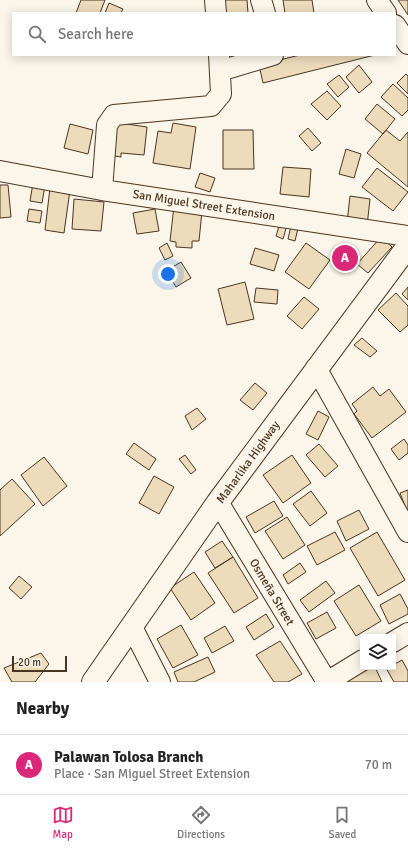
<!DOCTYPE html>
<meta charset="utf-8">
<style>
:root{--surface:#fff;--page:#f6f6f6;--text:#222;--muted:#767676;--line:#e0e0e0;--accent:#db2777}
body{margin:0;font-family:Signika,sans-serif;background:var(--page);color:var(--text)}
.controls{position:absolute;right:12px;bottom:12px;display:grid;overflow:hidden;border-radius:0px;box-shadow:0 2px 10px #0003}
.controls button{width:36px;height:36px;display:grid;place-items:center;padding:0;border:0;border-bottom:1px solid var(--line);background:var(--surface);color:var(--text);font:20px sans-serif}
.scale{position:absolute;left:12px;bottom:10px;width:55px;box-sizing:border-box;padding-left:4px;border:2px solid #4a3520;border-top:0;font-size:11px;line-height:14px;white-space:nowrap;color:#4a3520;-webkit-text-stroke:3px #fbf6e9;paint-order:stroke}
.you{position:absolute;left:168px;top:274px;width:14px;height:14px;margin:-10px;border:3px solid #fff;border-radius:50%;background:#1a73e8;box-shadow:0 0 0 6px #1a73e833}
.badge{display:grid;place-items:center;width:26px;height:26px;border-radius:50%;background:var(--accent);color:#fff;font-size:13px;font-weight:700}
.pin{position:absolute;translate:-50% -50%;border:2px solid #fff;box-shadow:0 1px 4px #0006}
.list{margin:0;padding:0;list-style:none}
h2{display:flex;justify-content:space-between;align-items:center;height:52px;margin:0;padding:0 16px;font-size:17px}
h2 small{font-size:13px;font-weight:400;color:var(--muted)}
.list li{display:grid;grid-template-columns:26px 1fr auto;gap:12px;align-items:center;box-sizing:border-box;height:60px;padding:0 16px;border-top:1px solid var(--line)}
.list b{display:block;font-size:15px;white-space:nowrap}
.list p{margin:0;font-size:13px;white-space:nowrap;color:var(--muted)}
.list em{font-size:13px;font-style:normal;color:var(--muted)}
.icon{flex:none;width:22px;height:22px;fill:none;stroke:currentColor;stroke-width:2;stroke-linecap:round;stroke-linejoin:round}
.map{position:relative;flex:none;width:408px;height:682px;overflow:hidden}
.search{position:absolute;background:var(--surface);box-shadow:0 2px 10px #0003;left:12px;right:12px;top:12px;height:44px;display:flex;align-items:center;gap:10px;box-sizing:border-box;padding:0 14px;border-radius:0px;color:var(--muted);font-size:15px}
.sheet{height:112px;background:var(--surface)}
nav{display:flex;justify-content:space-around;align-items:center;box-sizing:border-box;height:56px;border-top:1px solid var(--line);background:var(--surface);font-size:11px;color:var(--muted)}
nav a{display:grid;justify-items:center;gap:2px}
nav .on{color:var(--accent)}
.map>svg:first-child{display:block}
.building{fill:#ecdcbc;stroke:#4a3520}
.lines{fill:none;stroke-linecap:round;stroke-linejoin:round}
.minor-casing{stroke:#4a3520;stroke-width:22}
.highway-casing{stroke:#4a3520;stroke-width:24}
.minor{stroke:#fbf6e9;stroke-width:20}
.highway{stroke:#fbf6e9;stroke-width:22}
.labels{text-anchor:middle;stroke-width:3;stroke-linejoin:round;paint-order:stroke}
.street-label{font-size:12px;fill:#4a3520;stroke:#fbf6e9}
</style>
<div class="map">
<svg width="408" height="682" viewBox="0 0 408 682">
<rect width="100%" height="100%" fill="#fbf6e9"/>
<path class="building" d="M81,0H105L100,13H76Z
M222,0H247L248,13H223Z
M283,0H312L314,13H285Z
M398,0H408V15Z
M109,3L123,9L121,13H105Z
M300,55H375L263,83L259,65Z
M359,65L372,82L359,93L346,77Z
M406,74L408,76V94L397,83Z
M339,75L349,87L338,97L327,84Z
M393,84L408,98V110L402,116L381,97Z
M327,91L341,106L327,120L311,104Z
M377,104L395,119L383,134L365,119Z
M113,122L147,127L144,155L121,153V157L109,155Z
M173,123L196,127L190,169L153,163L158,131L171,133Z
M70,124L93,130L88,154L64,148Z
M308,128L321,143L312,151L299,136Z
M223,130H253L254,169H223Z
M386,130L400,141L408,132V187L367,153Z
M346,149L361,154L354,178L339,174Z
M283,167L311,169L309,197L280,194Z
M377,168L408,192L393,211L362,187Z
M200,173L215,178L210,192L195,187Z
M33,183L45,185L42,203L30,201Z
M0,185H8L11,217L0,218Z
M50,188L70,190L64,233L45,230Z
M350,196L370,199L367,226L347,223Z
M74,199L104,202L101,231L72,229Z
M174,206L202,211L199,241H192V248L176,247V242L170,241Z
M29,209L42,211L40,223L27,221Z
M155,209L159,231L137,234L133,213Z
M280,223L287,225L283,239L276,236Z
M291,226L298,228L295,241L288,239Z
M381,237L392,247L368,273L357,264Z
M167,243L173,256L165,260L159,248Z
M306,243L330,260L309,289L285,272Z
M255,248L279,255L274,271L250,264Z
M344,250L354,258L347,267L336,259Z
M181,262L191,278L176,287L166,271Z
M245,282L254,319L227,325L218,289Z
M408,287V300L402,294Z
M256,288L278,290L277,304L254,302Z
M396,293L408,306V325L400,332L378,310Z
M304,297L319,309L302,329L287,316Z
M362,338L377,351L370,357L354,345Z
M255,383L267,393L253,410L240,400Z
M373,387L380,396L389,389L406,412L372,438L354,414L357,411L352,404Z
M197,408L206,419L192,430L185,416Z
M318,411L329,417L318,440L306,434Z
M404,439L408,445V453L399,460L391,449Z
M134,443L156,459L149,470L126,454Z
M319,444L338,466L325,477L306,455Z
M185,455L196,470L191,474L179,459Z
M292,455L311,483L283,503L263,475Z
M44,457L67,486L43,506L21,475Z
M154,476L174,487L159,514L139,503Z
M12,479L35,504L0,536V490Z
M408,490V514L400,493Z
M311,491L327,513L310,526L293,504Z
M274,501L283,516L255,533L246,517Z
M359,510L369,529L346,541L337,521Z
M287,517L305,545L283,559L265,531Z
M335,532L345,550L317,565L307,546Z
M377,532L405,580L378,596L350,548Z
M222,541L233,557L215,568L205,552Z
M233,557L258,598L234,613L208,573Z
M300,563L306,572L288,584L283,575Z
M194,572L215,603L191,620L170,588Z
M19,576L32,587L21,599L9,588Z
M326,581L335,593L309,612L300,600Z
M359,585L381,621L356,636L334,601Z
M400,594L408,609V614L389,624L380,605Z
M327,612L336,628L316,639L307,623Z
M266,614L274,627L254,640L246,627Z
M181,625L198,655L173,668L157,639Z
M225,626L234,641L212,653L204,638Z
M280,641L302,674L288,682H274L256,655Z
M41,653L49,664L35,682H12L4,668Z
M208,657L215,672L194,682H178L174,672Z
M402,660L408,671V682H394L386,668L393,667V665Z
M367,667H375L382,682H345Z"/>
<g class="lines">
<g class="minor-casing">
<path id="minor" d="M215,0L216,13
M261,0L265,13
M377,0L386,13
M395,25L408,44
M220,71L273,55
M0,171L102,190L408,236
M102,190L107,125L114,115L211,106L221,94L219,55
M316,368L408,532
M218,502L327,682
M132,627L160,682
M393,642L408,633
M327,682L363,660"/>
</g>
<g class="highway-casing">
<path id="highway" d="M93,682L218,502L408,246"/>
</g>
<use href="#minor" class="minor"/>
<use href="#highway" class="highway"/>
</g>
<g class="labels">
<g class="street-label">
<text transform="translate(204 205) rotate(9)" y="4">San Miguel Street Extension</text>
<text transform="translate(248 462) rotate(-54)" y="4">Maharlika Highway</text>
<text transform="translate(272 592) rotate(59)" y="4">Osmeña Street</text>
</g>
</g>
</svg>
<div class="controls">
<button><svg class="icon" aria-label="layers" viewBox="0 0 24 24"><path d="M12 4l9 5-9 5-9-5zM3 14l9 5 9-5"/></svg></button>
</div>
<div class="scale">20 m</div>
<div class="you"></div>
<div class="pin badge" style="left:345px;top:258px">A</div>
<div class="search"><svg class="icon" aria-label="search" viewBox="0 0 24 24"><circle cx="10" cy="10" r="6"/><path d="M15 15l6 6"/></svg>Search here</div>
</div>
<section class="sheet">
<h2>Nearby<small></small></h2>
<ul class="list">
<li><span class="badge">A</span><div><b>Palawan Tolosa Branch</b><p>Place · San Miguel Street Extension</p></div><em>70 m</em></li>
</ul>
</section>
<nav>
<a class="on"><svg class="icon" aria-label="map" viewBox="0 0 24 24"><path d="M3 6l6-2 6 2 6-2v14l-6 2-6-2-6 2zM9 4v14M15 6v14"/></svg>Map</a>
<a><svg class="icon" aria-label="directions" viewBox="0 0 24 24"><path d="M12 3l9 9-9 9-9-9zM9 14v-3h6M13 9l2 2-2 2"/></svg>Directions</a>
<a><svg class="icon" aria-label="saved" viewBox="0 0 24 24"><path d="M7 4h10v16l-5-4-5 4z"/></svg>Saved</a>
</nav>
